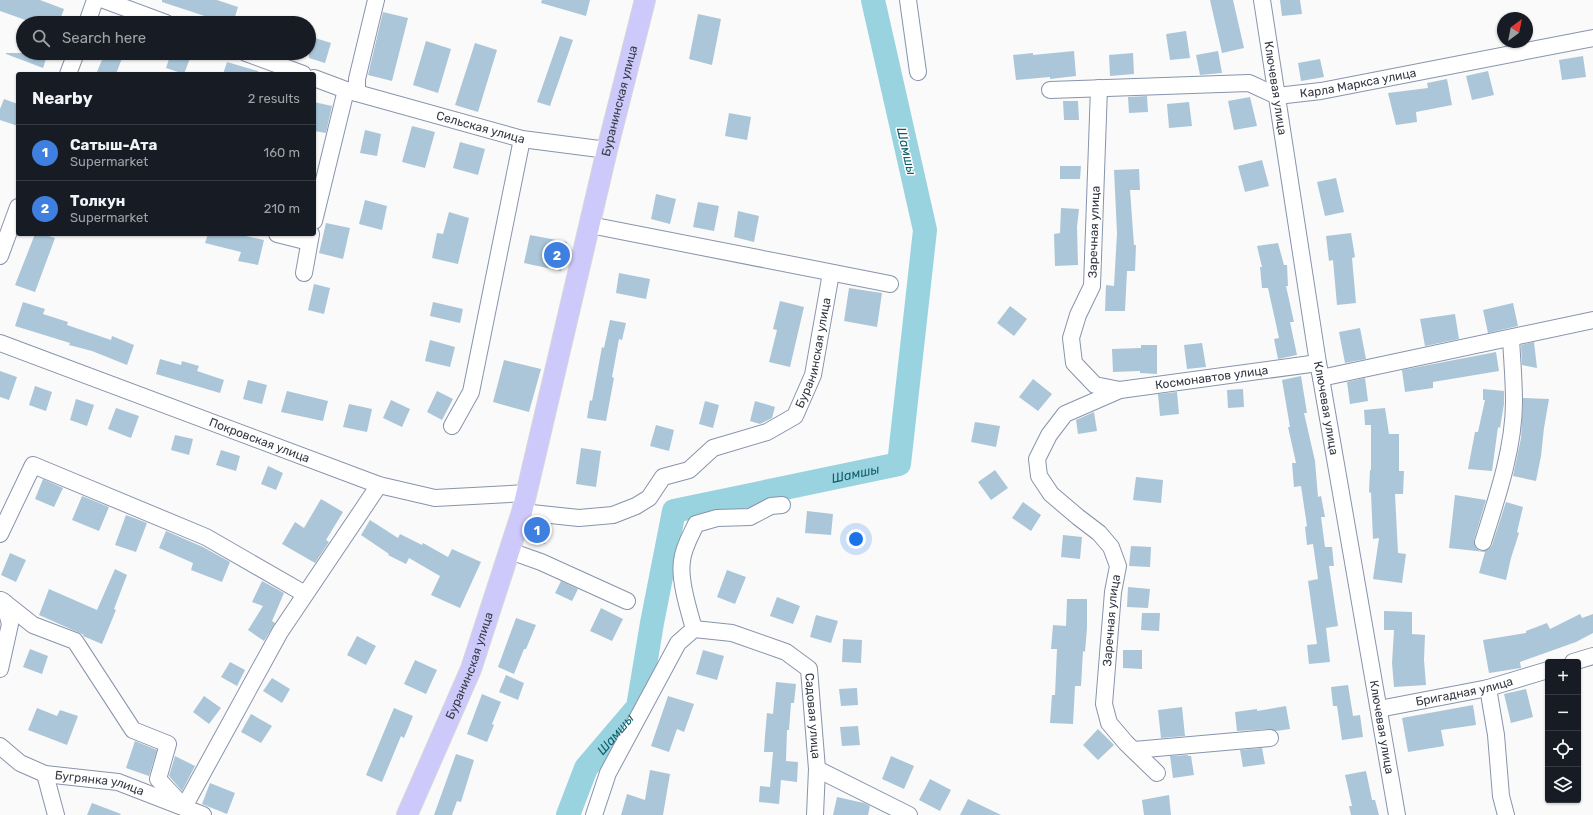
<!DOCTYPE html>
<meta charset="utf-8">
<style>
:root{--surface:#171b24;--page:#242831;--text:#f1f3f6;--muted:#9ea1a6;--line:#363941;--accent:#48882a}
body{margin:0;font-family:Rubik,sans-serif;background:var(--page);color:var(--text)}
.controls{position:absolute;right:12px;bottom:12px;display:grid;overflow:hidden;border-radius:4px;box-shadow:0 1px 3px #0004}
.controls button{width:36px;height:36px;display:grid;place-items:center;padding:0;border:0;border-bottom:1px solid var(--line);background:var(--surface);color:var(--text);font:20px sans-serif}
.compass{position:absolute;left:1497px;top:12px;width:36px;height:36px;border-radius:50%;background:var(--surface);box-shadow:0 1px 3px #0004;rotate:32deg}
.you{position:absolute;left:856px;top:539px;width:14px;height:14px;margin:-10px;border:3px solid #fff;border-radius:50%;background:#1a73e8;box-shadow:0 0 0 6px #1a73e833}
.badge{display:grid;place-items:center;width:26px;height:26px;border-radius:50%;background:var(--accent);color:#fff;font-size:13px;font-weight:700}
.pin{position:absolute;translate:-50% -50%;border:2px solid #fff;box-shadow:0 1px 4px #0006}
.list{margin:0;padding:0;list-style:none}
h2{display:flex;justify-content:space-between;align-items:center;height:52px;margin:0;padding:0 16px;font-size:17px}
h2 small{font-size:13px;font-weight:400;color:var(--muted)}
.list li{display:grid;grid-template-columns:26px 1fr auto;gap:12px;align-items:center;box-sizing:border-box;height:56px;padding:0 16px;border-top:1px solid var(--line)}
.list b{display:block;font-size:15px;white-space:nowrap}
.list p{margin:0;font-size:13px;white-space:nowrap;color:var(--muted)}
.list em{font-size:13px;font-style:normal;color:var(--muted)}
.icon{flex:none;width:22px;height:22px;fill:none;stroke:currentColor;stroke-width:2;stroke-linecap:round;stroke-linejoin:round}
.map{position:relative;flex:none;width:1593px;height:815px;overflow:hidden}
.search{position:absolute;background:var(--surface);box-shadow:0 1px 3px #0004;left:16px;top:16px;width:300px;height:44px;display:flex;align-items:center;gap:10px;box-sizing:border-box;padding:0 14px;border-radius:22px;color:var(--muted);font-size:15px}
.panel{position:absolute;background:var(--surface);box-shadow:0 1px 3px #0004;left:16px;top:72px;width:300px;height:164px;border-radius:4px}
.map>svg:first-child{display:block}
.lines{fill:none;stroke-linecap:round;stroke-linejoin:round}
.river{stroke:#99d3e0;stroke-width:24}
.building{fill:#abc6d8}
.minor-casing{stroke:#8794ac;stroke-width:18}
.major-casing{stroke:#d6d7da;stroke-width:22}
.minor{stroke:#fff;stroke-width:16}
.major{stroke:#cdc9fa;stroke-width:20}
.labels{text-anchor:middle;stroke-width:3;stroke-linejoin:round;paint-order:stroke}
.street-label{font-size:12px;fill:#343944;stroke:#fff}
.water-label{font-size:13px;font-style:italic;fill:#0f606d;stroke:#fff}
</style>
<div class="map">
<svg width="1593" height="815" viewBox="0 0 1593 815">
<rect width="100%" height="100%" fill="#fafafa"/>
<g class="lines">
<path class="river" id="s1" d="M568,815L586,768L638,707L652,623L674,511L899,464L925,230L873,0"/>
</g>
<path class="building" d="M0,0H40L64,9L59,23H34L0,11Z
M162,0H217L238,7L233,23H226L162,2Z
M542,0H590L586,16L541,3Z
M1210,0H1233L1244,48L1222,53Z
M1280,0H1300L1302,14L1282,16Z
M383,12L408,18L392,81L368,75Z
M698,14L721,19L712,65L689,59Z
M1186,31L1190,58L1170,60L1166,34Z
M309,36L331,43L325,63L309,58Z
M560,36L573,40L550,106L537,102Z
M426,41L451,49L438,93L413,85Z
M475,43L497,50L478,112L455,105Z
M1074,51L1076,76L1050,79V77L1016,80L1013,55L1033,53V55Z
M1218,51L1222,73L1200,75L1196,55Z
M6,53H48L43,68L6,54Z
M105,53H124L116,74H96Z
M171,53H192L184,74L166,68Z
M1133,53L1134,74L1110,76L1109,55Z
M1583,56L1586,77L1562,80L1559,60Z
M1320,59L1324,77L1301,81L1298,63Z
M227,62L258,71V74H223Z
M1488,71L1494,95L1472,100L1466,76Z
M1447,79L1452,105L1416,112L1417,122L1396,125L1388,93L1428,88L1427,83Z
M1147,96L1148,112L1129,113L1128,97Z
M1250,97L1257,126L1234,130L1228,101Z
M4,99L18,104V126L0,120V109Z
M1063,101H1078L1079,120H1064Z
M314,102L332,106L326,133L314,131Z
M1189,102L1192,126L1169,128L1167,104Z
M729,113L751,117L747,140L725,136Z
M412,126L435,132L425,168L402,162Z
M365,130L381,134L377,156L360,153Z
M460,142L485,149L478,175L453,168Z
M1262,160L1269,186L1245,192L1238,166Z
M1060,166H1081L1080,179H1060Z
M1139,169L1140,190H1130L1134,245H1136L1135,271H1127L1125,311H1105L1106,285L1114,286L1117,233L1114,170Z
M1336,178L1344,212L1325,216L1317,182Z
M656,194L676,199L670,224L651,219Z
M365,200L387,206L382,230L359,224Z
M698,202L719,206L714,231L693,227Z
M1061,208L1079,209L1077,227L1078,265L1055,266L1054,234L1060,233Z
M738,211L759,216L754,242L734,237Z
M449,212L469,218L458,264L432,258L437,233L443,234Z
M326,223L350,228L343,259L319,253Z
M1351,233L1355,257L1352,258L1356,303L1337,305L1333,260L1329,261L1326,236Z
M35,234H43L55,238L35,292L15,285Z
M208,234H236L264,240L258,265L238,261L241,252L205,243Z
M530,235L567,242L561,271L524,263Z
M1278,243L1284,265H1287L1288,286H1286L1294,322H1290L1297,355L1278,359L1274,339L1279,338L1268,288H1262L1260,267H1262L1257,246Z
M619,273L650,279L646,299L616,293Z
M314,284L330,288L324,314L308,310Z
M849,288L882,293L877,327L844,321Z
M780,301L804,307L790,367L769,362L777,330L773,329Z
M23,302L45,309L43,314L68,322L67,325L111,340L112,336L134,345L127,365L92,351L69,345L70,343L15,326Z
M433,302L463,309L460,323L430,316Z
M1513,303L1518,326L1488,333L1483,310Z
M1010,306L1027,319L1014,336L997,323Z
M1455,314L1459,339L1425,346L1420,319Z
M610,320L626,323L622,340L619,339L612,377L614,378L606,421L587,418L590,400L592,401L602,347L604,348Z
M1360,328L1366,359L1345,363L1339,332Z
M430,340L455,347L450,367L425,361Z
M1534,342L1537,368L1522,365L1521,345Z
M1202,343L1206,367L1187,369L1184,345Z
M1141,345H1157V374L1140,373V371L1113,372L1112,349L1141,348Z
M1496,352L1499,371L1433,382V388L1405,392L1402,370Z
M160,359L181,365L182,361L199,366L197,371L224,380L220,393L156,374Z
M504,360L541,369L529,412L493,402Z
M0,371L17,377L9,400L0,397Z
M1301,376L1307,413H1304L1315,461L1318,497L1321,496L1325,517H1321L1325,547H1332L1334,566H1329L1338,626L1326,628L1330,662L1309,664L1307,645L1317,644L1308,581L1318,579L1313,544L1307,545L1305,527L1307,526L1301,486L1294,487L1292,463H1296L1288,427H1290L1282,380Z
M1365,378L1368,401L1350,404L1347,382Z
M1033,379L1052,394L1038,411L1019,397Z
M248,380L267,385L262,404L243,399Z
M35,386L52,392L46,411L29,405Z
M1243,389L1244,407L1228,408L1227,390Z
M1483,389L1504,391V404L1500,428L1498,427L1492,471L1468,469L1475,432H1478L1485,400H1483Z
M287,391L328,401L323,421L281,412Z
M437,391L453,399L442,420L427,412Z
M1177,392L1179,414L1160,416L1158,394Z
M1523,398L1549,399L1544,428L1541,456L1536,481L1513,476L1521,438Z
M76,399L94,405L87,426L70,420Z
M391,400L410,409L402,427L383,418Z
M705,401L719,405L713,428L699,424Z
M755,401L775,407L772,418L760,424L750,421Z
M349,404L372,409L367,432L343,427Z
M116,408L139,416L131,438L108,429Z
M1385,408L1389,434H1399V471H1404L1403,494H1395L1398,553L1406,554L1402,583L1373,579L1379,538L1373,539L1371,493L1369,492L1370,470H1371V425H1365L1364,410Z
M1094,412L1097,431L1078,434L1076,420Z
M975,422L1000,426L996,447L971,442Z
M656,425L674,430L669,451L650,446Z
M175,435L193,439L189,455L171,450Z
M581,448L601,451L596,487L576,484Z
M221,450L240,456L236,471L216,465Z
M268,466L283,473L276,490L261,484Z
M995,470L1008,488L991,500L978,482Z
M1136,477L1163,480L1161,503L1133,500Z
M43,479L63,488L54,507L35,499Z
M1455,495L1486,500L1474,540L1476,548L1480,551L1489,549L1492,545L1506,502L1523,507L1517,532L1519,533L1511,558L1506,580L1479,573L1485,552L1449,548Z
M82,496L109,507L99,531L72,520Z
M321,499L343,512L326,540L329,542L315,563L282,544L295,522L304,528Z
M1023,502L1041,515L1031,531L1012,518Z
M807,511L833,514L831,535L805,533Z
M126,515L147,523L136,552L115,545Z
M370,520L398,538L400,534L422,545L423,543L448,557L452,549L481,562L460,608L431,595L440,576L409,558L406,564L388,555L389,554L361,535Z
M531,522L551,525L545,544L526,538Z
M166,531L203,547L230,562L222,582L191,570L193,563L159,548Z
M1063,535L1082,537L1080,559L1061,557Z
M1131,546L1151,547L1150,567L1129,566Z
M10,553L26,560L16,582L1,575Z
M115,569L127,575L114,609L116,610L102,644L83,636L84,635L39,615L49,589L97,610Z
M727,570L746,577L735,604L717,597Z
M262,581L284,593L272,621L275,623L264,641L248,630L263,606L252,602Z
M561,581L578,589L572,601L555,593Z
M1128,587L1150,589L1148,608L1127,607Z
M777,597L800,606L793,624L770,616Z
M1067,599H1087V628L1085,652L1083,651L1081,686H1075L1073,724L1050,723L1052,695H1055L1057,649H1051L1053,625L1066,626Z
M601,608L623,619L612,641L590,631Z
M1384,611L1412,612V634L1425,635L1424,660L1426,685L1394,687L1392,663L1394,630H1384Z
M1142,613H1160L1159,631L1141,630Z
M1580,614L1582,618L1593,614V633L1576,642L1520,662L1521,668L1489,673L1483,640L1526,633V631L1547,623L1550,629Z
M816,615L838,621L831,643L810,637Z
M516,618L536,625L526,649H524L514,674L498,667Z
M357,636L376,646L366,665L347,655Z
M843,639L862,640L861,663L842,662Z
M30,649L48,656L42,674L23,667Z
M703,650L724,656L717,680L696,674Z
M1123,650H1142V669L1123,668Z
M415,660L437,670L426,694L404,684Z
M230,662L245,670L237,686L221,677Z
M506,675L524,683L518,700L499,692Z
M272,678L290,689L282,703L263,691Z
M776,682L796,684L794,703H791L789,730H787L786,761L798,762L797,782L781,780L779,804L759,802L760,786L770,787L773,752H764L765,736L767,713L773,714Z
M1348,685L1353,716L1360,715L1363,737L1342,740L1337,706H1333L1331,687Z
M857,688L858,705L841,706L839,689Z
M1526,689L1533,717L1511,723L1504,694Z
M482,694L501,702L492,724L494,725L487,742L467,734Z
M204,696L221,708L209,724L193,712Z
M668,696L694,704L684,732L677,729L669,752L651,746Z
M1473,705L1476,725L1441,730L1444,746L1408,752L1402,718Z
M1286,706L1290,729L1276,731L1269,729L1237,731L1235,712L1257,709V711Z
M1182,707L1185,736L1161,738L1158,710Z
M37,708L57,716L60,710L78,716L67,745L28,730Z
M394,708L413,716L404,738L401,736L382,782L366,775Z
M251,714L272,726L261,743L241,732Z
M858,726L860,745L842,746L840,727Z
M1098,729L1114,745L1098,760L1083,745Z
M135,741L157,750L149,776L126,768Z
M1262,748L1265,764L1243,767L1240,750Z
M456,754L474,760L461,802L457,801L452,815H434Z
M1188,755V756H1191L1194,775L1173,778L1170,756Z
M175,756L195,766L182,791L169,776Z
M891,756L914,766L904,789L882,779Z
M650,770L670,774L663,815H621L627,794L645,800Z
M1366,771L1372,800H1375L1379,815H1351L1349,806H1352L1345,775Z
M930,779L951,790L940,811L919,800Z
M210,783L235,793L227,814L202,804Z
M1169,795L1171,815H1144L1142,800Z
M837,797L864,803L870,806L868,815H833Z
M968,799L1001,815H960Z
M92,803L121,814L120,815H87Z"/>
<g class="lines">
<g class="minor-casing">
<g id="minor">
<path d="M104,0L166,23"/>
<path d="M908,0L918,72"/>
<path id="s2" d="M1262,0L1318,363L1321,378L1397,815"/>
<path d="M87,23L95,0"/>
<path d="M246,53L303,74"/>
<path d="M68,74L76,53"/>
<path id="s3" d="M314,78L346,90L522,139L607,150"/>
<path d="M1099,88L1092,286L1078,315L1071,338L1074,363L1095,385L1120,390"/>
<path id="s4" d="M1050,90L1249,83L1277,96L1321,91L1593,38"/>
<path d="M357,93V79L376,0"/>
<path d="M314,221L346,90"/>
<path d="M590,225L890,284"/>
<path d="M277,234L309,242"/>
<path d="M0,256L18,207"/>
<path d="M304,273L311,234"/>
<path id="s5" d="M0,343L379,485L435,498L527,493"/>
<path d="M1321,378L1593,320"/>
<path d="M452,426L471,392L522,139"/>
<path id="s6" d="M522,512L579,518L613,515L636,506L649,498L663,477L689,470L713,448L767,432L795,416L813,375L831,273"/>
<path d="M0,534L33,465L206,537L305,594"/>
<path d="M1483,542C1497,498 1514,448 1514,402C1514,380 1512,359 1511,338"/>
<path d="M510,551L541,562L627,601"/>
<path d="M4,602L33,625L75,641L133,730L168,744L158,779L184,807L280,632L379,485"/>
<path id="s7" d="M694,629L732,633L786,652L809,669L817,769L815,815"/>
<path d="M694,629C689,611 679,580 682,561C683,548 691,535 696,524L717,518L750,517L771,506L782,505"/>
<path d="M1573,662L1593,656"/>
<path d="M0,669L10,624L4,602L1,600"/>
<path d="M1488,688L1496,735L1501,796L1506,815"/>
<path id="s8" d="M1379,709L1488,688L1548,670"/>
<path id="s9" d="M0,746L20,763L45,774L118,782L203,815"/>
<path d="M1134,750L1270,738"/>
<path d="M817,769L909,815"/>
<path id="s10" d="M1157,773L1126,743L1109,723L1104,704L1113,592L1118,566L1111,547L1099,533L1078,517L1051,494L1039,476L1037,459L1049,435L1065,414L1120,390L1318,363"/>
<path d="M45,774L56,815"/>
<path d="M594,815L608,773L678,643L694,629"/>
</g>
</g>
<g class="major-casing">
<g id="major">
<path id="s11" d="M407,815L471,669L522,512L607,150L645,0"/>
</g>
</g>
<use href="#minor" class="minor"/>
<use href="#major" class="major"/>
</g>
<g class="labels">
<g class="street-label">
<text dy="4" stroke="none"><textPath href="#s4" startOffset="312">Карла Маркса улица</textPath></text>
<text dy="4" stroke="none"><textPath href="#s2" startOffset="89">Ключевая улица</textPath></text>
<text dy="4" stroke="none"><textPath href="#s11" startOffset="747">Буранинская улица</textPath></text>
<text dy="4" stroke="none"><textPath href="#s3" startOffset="174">Сельская улица</textPath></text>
<text transform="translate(1094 232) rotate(-88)" y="4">Заречная улица</text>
<text dy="4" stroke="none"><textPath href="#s6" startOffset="371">Буранинская улица</textPath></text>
<text dy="4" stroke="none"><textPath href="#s10" startOffset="573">Космонавтов улица</textPath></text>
<text dy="4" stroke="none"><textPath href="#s2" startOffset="413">Ключевая улица</textPath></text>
<text dy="4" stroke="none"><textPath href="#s5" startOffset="277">Покровская улица</textPath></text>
<text dy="4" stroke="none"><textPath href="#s10" startOffset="173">Заречная улица</textPath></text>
<text dy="4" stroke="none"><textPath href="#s11" startOffset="162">Буранинская улица</textPath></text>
<text dy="4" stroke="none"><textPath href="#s8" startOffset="87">Бригадная улица</textPath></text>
<text dy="4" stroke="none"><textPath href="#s7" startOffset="171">Садовая улица</textPath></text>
<text dy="4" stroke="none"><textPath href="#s2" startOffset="737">Ключевая улица</textPath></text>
<text dy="4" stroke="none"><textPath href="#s9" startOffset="109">Бугрянка улица</textPath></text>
</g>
<g class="water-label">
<text transform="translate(907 151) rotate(77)" y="5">Шамшы</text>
<text dy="5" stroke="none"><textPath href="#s1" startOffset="515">Шамшы</textPath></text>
<text dy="5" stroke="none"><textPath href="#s1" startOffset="95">Шамшы</textPath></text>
</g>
</g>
</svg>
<div class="controls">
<button>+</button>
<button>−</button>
<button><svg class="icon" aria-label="locate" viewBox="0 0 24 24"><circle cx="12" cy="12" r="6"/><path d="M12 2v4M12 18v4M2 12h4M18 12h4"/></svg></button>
<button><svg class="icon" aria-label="layers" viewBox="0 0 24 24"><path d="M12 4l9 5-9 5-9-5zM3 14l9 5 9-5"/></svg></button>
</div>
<svg class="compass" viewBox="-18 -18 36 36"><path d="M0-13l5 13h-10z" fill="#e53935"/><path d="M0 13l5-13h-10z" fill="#9ea1a6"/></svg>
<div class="you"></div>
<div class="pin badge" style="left:537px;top:530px;background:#3f7fe0">1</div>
<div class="pin badge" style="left:557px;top:255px;background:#3f7fe0">2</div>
<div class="search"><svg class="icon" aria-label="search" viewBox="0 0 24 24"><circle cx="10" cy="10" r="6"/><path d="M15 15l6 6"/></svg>Search here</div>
<section class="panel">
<h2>Nearby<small>2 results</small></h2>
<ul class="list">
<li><span class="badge" style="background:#3f7fe0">1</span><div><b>Сатыш-Ата</b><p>Supermarket</p></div><em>160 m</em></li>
<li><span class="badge" style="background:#3f7fe0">2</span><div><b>Толкун</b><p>Supermarket</p></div><em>210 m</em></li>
</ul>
</section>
</div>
